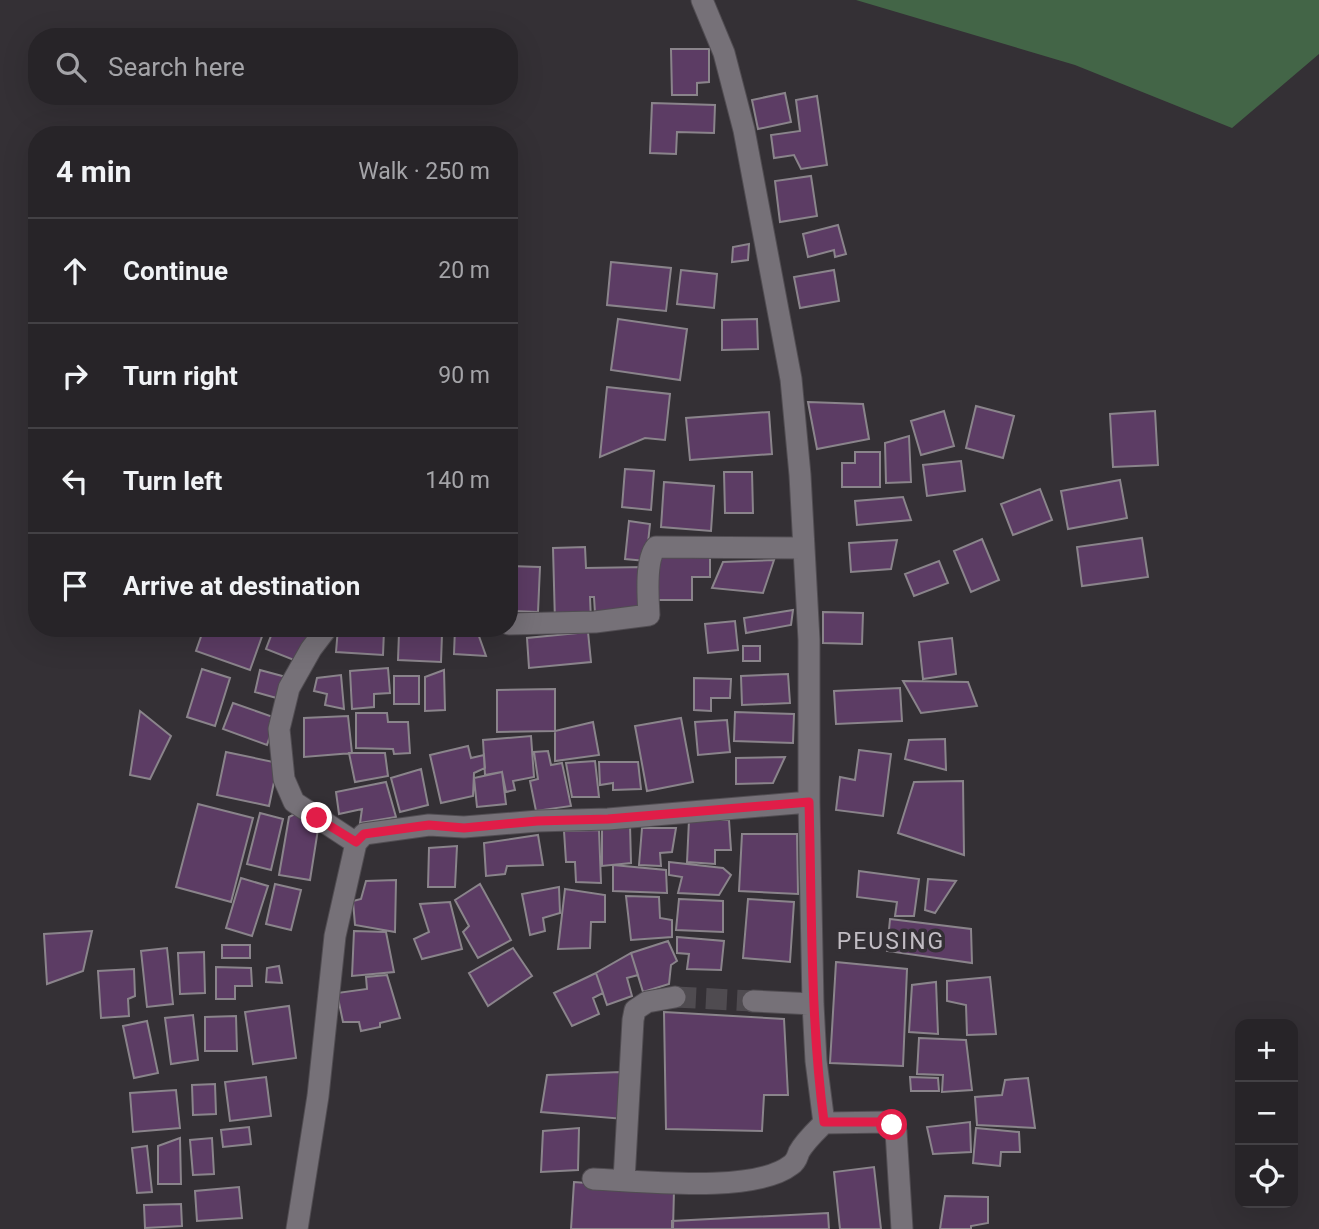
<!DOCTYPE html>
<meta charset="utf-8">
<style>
:root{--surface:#272428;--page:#2f2c30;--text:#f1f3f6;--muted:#a4a4a8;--line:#434145}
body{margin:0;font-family:Roboto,sans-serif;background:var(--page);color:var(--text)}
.controls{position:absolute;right:21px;bottom:21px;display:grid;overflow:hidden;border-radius:14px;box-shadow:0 7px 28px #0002}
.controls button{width:63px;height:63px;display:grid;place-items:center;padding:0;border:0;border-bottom:2px solid var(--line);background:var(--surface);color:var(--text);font:35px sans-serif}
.stop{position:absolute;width:21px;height:21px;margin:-16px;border:5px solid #e11d48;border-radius:50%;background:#fff}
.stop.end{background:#e11d48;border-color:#fff;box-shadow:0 2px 7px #0008}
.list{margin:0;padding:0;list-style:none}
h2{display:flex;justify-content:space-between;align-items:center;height:91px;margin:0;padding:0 28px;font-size:30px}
h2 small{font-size:23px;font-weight:400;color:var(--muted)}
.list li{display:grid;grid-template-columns:46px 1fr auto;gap:21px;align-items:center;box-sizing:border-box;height:105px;padding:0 28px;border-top:2px solid var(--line)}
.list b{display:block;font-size:26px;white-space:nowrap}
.list em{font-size:23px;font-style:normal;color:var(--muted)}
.icon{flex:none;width:38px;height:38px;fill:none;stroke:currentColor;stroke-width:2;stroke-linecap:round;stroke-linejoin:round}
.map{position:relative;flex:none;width:1319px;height:1229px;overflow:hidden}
.search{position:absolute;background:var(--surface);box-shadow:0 7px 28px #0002;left:28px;top:28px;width:490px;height:77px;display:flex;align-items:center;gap:18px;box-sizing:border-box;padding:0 24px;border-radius:28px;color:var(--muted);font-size:26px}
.panel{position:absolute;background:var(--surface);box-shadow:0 7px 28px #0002;left:28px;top:126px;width:490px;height:511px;border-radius:28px}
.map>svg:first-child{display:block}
.green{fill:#436547}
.building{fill:#5c3c64;stroke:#8a848b;stroke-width:2}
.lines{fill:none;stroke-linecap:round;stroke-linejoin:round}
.minor-tunnel{stroke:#4f4b50;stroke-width:21;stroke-dasharray:21 10;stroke-linecap:butt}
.minor-casing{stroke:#514d52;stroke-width:23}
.minor{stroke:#767178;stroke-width:21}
.route{stroke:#e11d48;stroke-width:9}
.labels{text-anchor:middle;stroke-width:7;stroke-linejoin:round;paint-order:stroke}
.quarter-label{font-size:23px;letter-spacing:2px;fill:#c2bdc4;stroke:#343035}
</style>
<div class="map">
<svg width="1319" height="1229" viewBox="0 0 1319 1229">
<rect width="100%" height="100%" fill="#343035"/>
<path class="green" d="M856,0H1319V54L1232,128L1075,65Z"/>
<path class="building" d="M671,49H709V82L697,83V95H672Z
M785,93L791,122L758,129L752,100Z
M817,96L827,165L801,169L794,155L774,158L771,135L800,131L796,100Z
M652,103L715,105L714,133L677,132L676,154L650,153Z
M811,176L817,216L780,222L775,181Z
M838,225L846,254L835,257L834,250L808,257L803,234Z
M749,244L748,260L732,262L733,247Z
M611,262L671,268L666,311L607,305Z
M681,270L717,274L714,308L677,304Z
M834,270L839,301L800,308L794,277Z
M618,319L687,329L680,380L611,370Z
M757,319L758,349L722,350V320Z
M607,387L670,394L665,440L645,438L600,457Z
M808,402L863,404L869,439L817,449Z
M976,406L1014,416L1003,458L966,448Z
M944,411L954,446L921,455L911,421Z
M1155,411L1158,465L1113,467L1110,414Z
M769,412L772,454L690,460L686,418Z
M909,436L911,482L886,483L885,443Z
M855,452H880V487H842V463H855Z
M961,461L965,491L927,496L923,465Z
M625,469L654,471L651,510L622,507Z
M724,472H752L753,513H725Z
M1120,480L1127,518L1068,529L1061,491Z
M664,482L714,486L711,531L661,527Z
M1040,489L1052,520L1013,535L1001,504Z
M903,497L911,520L857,525L855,501Z
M629,521L650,524L646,561L625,559Z
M1142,538L1148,577L1082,586L1077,547Z
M982,539L999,580L971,592L954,551Z
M897,540L891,569L851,572L849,543Z
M585,547L586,568L645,567L646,612L595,613L594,597H590L591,621L555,622L553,548Z
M710,555V577H692V600H656L655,556Z
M774,560L763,593L712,588L723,562Z
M939,561L948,583L914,596L905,574Z
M509,566L540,567L538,612L513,611L514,591H509Z
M793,610L791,625L746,633L744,618Z
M823,612L863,613L862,644L823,643Z
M735,621L738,650L708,653L705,624Z
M204,628H265L250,670L196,651Z
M274,628H312L299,662L266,649Z
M338,628L384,630L383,655L336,652Z
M455,628H476L486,656L454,654Z
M588,632L591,662L529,668L527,638Z
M399,633L442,634L441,662L398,660Z
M952,638L956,674L923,679L919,642Z
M743,646H760V661H743Z
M388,668L390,693L374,694V707L352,709L350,671Z
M202,669L230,678L215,726L187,717Z
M260,670L286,677L280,699L255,692Z
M444,670L445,710L425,711V677Z
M788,674L790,703L742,705L741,676Z
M341,675L344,709L325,705L327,694L314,691L317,678Z
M394,676H419V704H394Z
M694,678L731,679L730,698H711V711L694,710Z
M903,681L968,682L977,706L921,713Z
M900,688L902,721L836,724L834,691Z
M555,689V731L497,732V690Z
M233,703L276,718L267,745L223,729Z
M140,711L171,736L150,779L130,775Z
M735,712L794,714L793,743L734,741Z
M356,713H387L388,722H408L410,753L394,754L393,749L356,748Z
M348,716L352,753L304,757V718Z
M681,718L693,782L647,791L635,726Z
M727,720L730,752L698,755L695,722Z
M593,722L599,755L555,761V731Z
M531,736L534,777L513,781L515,790L506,792L502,772L485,775L483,740Z
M945,739L946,770L905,759L909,740Z
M468,746L471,758L484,755L485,768L474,773L473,796L441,803L430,755Z
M859,750L891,754L883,816L836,810L840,777L855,780Z
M548,751L551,765L562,763L571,806L536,811L530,781L538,779L534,752Z
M226,752L278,763L269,806L217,795Z
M349,753H385L388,776L355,782Z
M785,757L773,783L736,784V758Z
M595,761L599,797H572L566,763Z
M599,762H638L641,789L613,790V783L600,785Z
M421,769L428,805L400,812L391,778Z
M502,772L506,804L477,807L474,778Z
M963,781L964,855L898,833L914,782Z
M386,782L396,817L360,823L362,809L339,814L336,792Z
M198,804L253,818L231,902L176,887Z
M299,812L319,823L310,880L279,875L289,817Z
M260,813L283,819L271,870L247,864Z
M689,820H729L731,850H715V864L687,862Z
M602,825H630L631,863L602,866Z
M642,828H676L672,852L660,853L661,866L639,865Z
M599,830L601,883L576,882L575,862H566L564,831Z
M742,834H797L798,894L739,891Z
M538,835L543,865L507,866L505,874L486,876L484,843Z
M457,846L455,887H428L429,848Z
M669,862L723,868L731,875L719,895L678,893L682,877L669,875Z
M613,865L666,870L667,893L613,891Z
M859,871L919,879L914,916H895L897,902L857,897Z
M241,878L268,886L252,936L226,928Z
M928,879L956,881L935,913L925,910Z
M396,880L395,932L355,925L353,901L361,899L366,881Z
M275,884L301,890L291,930L266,924Z
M480,884L511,940L478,958L463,932L469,926L455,900Z
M559,887L560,913L543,918L545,931L530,935L522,894Z
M565,889L605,895V922H591L590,948L558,949Z
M626,896L659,897L660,918L672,920V937L631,940Z
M679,899L723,901V932L676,930Z
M748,899L794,902L790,962L743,958Z
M450,902L462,949L422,959L414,939L429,932L420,904Z
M890,919L971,929L972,963L887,951Z
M92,931L83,971L47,984L44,934Z
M354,931L386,932L394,972L352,976Z
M677,937L724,941L721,970L687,969L689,954L677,953Z
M668,941L677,961L671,965L669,984L643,992L631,953Z
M222,945H250V958H222Z
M167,948L173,1004L147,1007L141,951Z
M513,948L532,976L488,1006L469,973Z
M204,952L205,993L180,994L178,953Z
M631,953L638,975L627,978L632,996L607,1005L596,973Z
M836,962L907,969L903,1066L830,1063Z
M279,966L282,983L266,982L267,968Z
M216,967L251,968L252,986H235V999H216Z
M134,969L135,996L128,999L129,1016L101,1018L98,971Z
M596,973L603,993L593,998L599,1014L572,1026L554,993Z
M387,975L400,1018L380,1023V1027L361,1031L359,1022H343L337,993L367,989L366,977Z
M990,977L996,1034L967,1035L966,1005L947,1001V981Z
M936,982L938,1034L909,1032L912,985Z
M289,1006L296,1058L253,1064L245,1012Z
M664,1012L784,1019L788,1095H764L762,1131L666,1129Z
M193,1015L198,1060L171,1064L165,1018Z
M236,1016L237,1051H205V1017Z
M147,1021L158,1073L134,1078L123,1026Z
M919,1038L966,1040L972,1090L942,1092L943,1075L917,1074Z
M620,1072L624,1119L541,1112L547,1075Z
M266,1077L271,1116L230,1121L225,1082Z
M910,1077L938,1078L939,1091H911Z
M1028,1078L1035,1128L977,1125L975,1097L1002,1095L1005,1080Z
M215,1084L216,1114L193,1115L192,1085Z
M176,1090L180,1128L133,1132L130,1093Z
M970,1122L971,1152L933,1154L927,1127Z
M249,1127L251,1144L223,1147L221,1130Z
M579,1128L578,1170L541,1172L543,1131Z
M976,1128L1019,1132L1020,1152H1001L1000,1166L973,1163Z
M180,1138L181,1184H158V1146Z
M212,1138L214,1174L193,1175L190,1140Z
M147,1146L152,1192L137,1193L132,1148Z
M874,1167L881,1229H840L834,1172Z
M574,1182L674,1190L673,1229H571Z
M239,1187L242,1218L197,1221L195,1191Z
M945,1196L988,1197V1223L971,1226V1229H940Z
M181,1204L182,1226L145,1228L144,1205Z
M828,1213L829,1229H672V1221Z"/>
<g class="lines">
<path class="minor-tunnel" d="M675,997L753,1001"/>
<g class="minor-casing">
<path id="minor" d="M702,0L724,53L744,130L791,379L800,475L809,640V802L813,1004L816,1061L824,1123L888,1122L896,1131L902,1229
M509,624L595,622L649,615C648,598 645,560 656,547L804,548
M327,628L311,649L289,688L279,729L284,779L294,802L356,843
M753,1001L813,1004
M593,1179C641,1181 754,1194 791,1165C797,1161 797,1157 799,1152C805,1141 816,1131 824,1123
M624,1180L633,1020L635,1010L647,1002L675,997
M297,1229L318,1096L335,936L356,843L364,834L429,825L464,827L538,821L608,819L809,802"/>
</g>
<use href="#minor" class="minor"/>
</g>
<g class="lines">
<path class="route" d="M317,818L356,842L364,834L429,825L464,828L537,821L608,819L809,802C812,909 810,1016 824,1122H888L892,1125"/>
</g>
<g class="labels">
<g class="quarter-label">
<text x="891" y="949">PEUSING</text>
</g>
</g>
</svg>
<div class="controls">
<button>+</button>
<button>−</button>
<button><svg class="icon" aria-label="locate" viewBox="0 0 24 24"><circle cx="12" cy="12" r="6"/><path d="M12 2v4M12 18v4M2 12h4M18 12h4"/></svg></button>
</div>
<div class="stop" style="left:892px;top:1125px"></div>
<div class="stop end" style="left:317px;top:818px"></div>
<div class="search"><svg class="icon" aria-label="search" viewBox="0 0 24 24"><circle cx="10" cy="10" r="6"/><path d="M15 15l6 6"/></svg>Search here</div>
<section class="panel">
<h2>4 min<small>Walk · 250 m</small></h2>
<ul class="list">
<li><svg class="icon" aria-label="ahead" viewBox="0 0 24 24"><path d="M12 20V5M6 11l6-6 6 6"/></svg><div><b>Continue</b></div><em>20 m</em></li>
<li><svg class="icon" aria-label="right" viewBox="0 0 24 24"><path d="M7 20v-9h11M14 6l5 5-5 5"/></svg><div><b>Turn right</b></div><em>90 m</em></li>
<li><svg class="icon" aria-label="left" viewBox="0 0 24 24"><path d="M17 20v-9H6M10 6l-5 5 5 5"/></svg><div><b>Turn left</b></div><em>140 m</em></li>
<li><svg class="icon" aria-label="arrive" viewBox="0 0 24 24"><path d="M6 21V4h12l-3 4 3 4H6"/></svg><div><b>Arrive at destination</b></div></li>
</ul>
</section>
</div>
